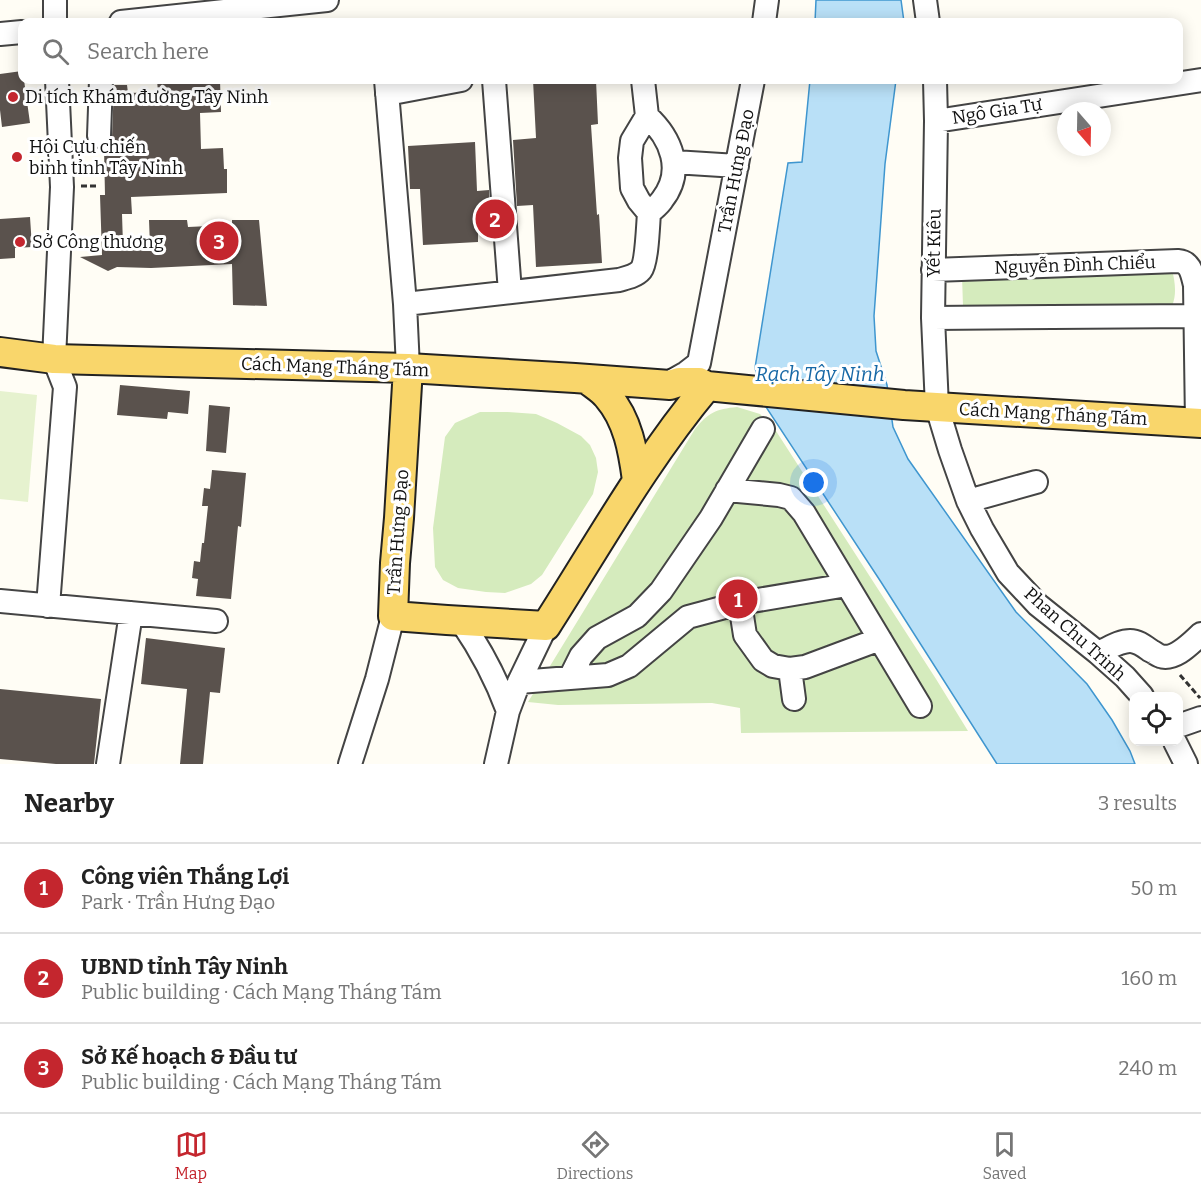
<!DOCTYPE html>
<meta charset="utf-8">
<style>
:root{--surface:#fff;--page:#f6f6f6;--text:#222;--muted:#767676;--line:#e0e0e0;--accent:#c4262e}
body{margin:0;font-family:Bitter,serif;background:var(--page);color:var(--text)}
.controls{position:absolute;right:18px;bottom:18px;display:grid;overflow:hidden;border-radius:12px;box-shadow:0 3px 15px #0003}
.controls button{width:54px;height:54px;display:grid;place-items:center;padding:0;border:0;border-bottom:2px solid var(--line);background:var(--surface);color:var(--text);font:30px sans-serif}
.compass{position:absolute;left:1057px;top:102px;width:54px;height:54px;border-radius:50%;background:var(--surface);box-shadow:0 3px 15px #0003;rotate:160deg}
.you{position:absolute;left:814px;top:483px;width:21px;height:21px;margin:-15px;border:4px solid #fff;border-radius:50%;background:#1a73e8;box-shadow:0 0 0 9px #1a73e833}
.badge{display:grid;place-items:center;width:39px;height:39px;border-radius:50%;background:var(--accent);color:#fff;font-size:20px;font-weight:700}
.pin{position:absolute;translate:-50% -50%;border:3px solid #fff;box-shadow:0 2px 6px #0006}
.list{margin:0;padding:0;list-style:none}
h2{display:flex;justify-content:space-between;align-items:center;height:78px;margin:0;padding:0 24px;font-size:26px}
h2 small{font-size:20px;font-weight:400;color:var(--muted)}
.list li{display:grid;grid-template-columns:39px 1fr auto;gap:18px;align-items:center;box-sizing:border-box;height:90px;padding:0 24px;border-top:2px solid var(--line)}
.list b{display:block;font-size:22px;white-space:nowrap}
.list p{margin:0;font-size:20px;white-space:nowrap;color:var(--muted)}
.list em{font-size:20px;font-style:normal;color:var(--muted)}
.icon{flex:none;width:33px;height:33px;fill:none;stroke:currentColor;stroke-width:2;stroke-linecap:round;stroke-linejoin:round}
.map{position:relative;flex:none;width:1201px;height:764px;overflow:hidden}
.search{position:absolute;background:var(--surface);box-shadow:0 3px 15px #0003;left:18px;right:18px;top:18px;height:66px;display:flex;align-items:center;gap:15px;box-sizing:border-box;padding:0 21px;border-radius:12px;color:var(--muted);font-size:22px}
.sheet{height:348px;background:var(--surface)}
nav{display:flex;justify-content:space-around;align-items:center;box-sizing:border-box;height:84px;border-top:2px solid var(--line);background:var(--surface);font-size:16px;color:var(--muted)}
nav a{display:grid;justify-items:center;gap:3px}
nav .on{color:var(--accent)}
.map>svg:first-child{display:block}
.green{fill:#d5ebbd}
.pitch{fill:#e6f2cf}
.water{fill:#b9e0f7;stroke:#3f96cf;stroke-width:1.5}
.building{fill:#5a524d}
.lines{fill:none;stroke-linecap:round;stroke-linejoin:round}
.minor-casing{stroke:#444;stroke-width:26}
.major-casing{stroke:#222;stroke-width:32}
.path{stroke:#333;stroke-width:3;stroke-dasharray:6 3;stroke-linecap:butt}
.minor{stroke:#fff;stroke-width:22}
.major{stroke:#f9d66b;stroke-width:28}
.poi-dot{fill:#c4262e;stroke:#fff;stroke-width:2}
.labels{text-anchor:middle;stroke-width:6;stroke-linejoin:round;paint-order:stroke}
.poi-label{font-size:18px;fill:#111;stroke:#fff;text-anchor:start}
.street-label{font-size:18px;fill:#111;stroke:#fff}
.water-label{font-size:20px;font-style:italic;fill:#1768a6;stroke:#fff}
</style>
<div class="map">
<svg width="1201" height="764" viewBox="0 0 1201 764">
<rect width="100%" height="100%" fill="#fffdf5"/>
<path class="green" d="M1172,269C1175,282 1177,294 1172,306H963L962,276Z
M737,407L760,414L776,431L936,679L968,731L741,733L740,708L712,703L558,705L528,702L695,429C708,413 716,409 737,407Z
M480,412H508L536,414L557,423L581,436L590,445L596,458L598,472L593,494L542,575L531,584L505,593L486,592L458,588L443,580L435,567L433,528L445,437L455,423Z"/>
<path class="pitch" d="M0,391L37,395L28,502L0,499Z"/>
<path class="water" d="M816,0H901L904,22H815Z
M810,80H896L885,164L874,316L876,351L887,385L893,427L908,459L1016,612L1087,684L1112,720L1130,751L1135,764H997L881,582L766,407L755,368L788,163L802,162Z"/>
<path class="building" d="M22,71V80H24L30,123L2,127L0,110V74Z
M157,80H220L221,112L200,113L201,149L223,148L224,169H227V193L131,197L132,214H122L123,245L150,246L149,220H187L188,227L232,225V220H259L267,306L233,305L232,264L151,268L117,267L108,271L80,257L102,255L100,195H105L104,148L110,144L112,137L114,85H127L128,93L158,92Z
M533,80H596L598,124L591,125L597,215L599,214L602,263L536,267L533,205L517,206L513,140L536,138Z
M475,142L477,191L489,190L491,231L478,232V242L423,245L420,189H410L408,146Z
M30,217L32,247L15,248V258L0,259V219Z
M120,385L190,391L188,414L168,412L167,419L117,415Z
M209,405L230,407L226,453L206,451Z
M212,470L246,473L241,527L238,526L231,599L196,596L198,579L192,578L194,561L200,562L202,543H204L208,506H202L204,488L210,489Z
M146,638L225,648L220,693L210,692L203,764H180L187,689L141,684Z
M0,689L101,699L94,764H56L0,759Z"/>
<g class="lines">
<g class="minor-casing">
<path id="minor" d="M55,0V22
M925,0L928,22
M121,22L327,0
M764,22L767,0
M0,34L22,32
M386,80L405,304L408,368
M494,80L510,292
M935,80L936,121L933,318L937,407L950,450L968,501L982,529L1008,573L1038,605L1098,653L1125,677L1142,696
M387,94L461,80
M647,116L632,141L630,158L632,188L639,201L649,213
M936,121L1201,80
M99,136L101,80
M674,162L737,166
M933,270L1178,261C1191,262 1192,274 1195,285L1197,423
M405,304L619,280C626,278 636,276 641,270C647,262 648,225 649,213C653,209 659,205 662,200C685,171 671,138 647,116L643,80
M933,318L1196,316
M668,383L686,373L699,363L753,80
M727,490L779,495L791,498L804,513L920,706
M968,501L1036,482
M0,601L216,621
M740,603L745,635L763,660L773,666L790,669L805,667L880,639
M48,606L65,387L54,359L62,187L57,80
M461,621C481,650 496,678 508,711
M1098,653C1108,649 1119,641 1130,641C1138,641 1144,646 1151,651C1152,651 1159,656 1160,656C1175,661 1191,643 1201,634
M790,669L794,699
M570,678L581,656L597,638L637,616L661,591L711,518L763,429
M519,682L608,675L629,666L688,617L740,603L847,585
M1178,726L1201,718
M1175,742L1186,764
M108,764L131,613
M350,764L377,679L393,616
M496,764L508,711L519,682L546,626"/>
</g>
<g class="major-casing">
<path id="major" d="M0,352L54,359L408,368L575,378L670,385L679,382H699L707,386L727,388L904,405L1201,423
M408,368L399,518L395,563L393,616L447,620L546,626C598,545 645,460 707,386
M587,379C594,385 603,390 608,397C628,420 633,451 637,480"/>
</g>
<path class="path" d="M81,186H99
M1180,675L1200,698"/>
<use href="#minor" class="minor"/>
<use href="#major" class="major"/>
</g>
<g class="poi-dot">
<circle cx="13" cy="97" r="6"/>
<circle cx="17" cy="157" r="6"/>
<circle cx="20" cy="242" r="6"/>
</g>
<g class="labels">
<g class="poi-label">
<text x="25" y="103">Di tích Khám đường Tây Ninh</text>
<text x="29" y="153">Hội Cựu chiến<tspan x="29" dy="21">binh tỉnh Tây Ninh</tspan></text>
<text x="32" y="248">Sở Công thương</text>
</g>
<g class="street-label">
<text transform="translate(997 111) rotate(-9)" y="6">Ngô Gia Tự</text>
<text transform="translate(736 171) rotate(-79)" y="6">Trần Hưng Đạo</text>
<text transform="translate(934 243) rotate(-89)" y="6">Yết Kiêu</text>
<text transform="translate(1075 265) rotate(-2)" y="6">Nguyễn Đình Chiểu</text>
<text transform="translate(335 367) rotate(2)" y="6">Cách Mạng Tháng Tám</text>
<text transform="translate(1053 414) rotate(3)" y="6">Cách Mạng Tháng Tám</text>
<text transform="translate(398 532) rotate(-86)" y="6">Trần Hưng Đạo</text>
<text transform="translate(1075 634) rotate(42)" y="6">Phan Chu Trinh</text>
</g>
<g class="water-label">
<text x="820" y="381">Rạch Tây Ninh</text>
</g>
</g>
</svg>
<div class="controls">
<button><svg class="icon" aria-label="locate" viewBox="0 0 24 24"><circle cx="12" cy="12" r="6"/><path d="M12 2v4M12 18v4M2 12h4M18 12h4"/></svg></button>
</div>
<svg class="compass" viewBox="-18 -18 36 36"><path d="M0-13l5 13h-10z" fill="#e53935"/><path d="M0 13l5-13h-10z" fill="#767676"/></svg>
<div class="you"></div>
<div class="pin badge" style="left:738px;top:599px">1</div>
<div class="pin badge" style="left:495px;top:219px">2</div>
<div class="pin badge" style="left:219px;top:241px">3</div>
<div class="search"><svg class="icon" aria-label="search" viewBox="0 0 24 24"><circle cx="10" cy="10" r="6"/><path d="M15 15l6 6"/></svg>Search here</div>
</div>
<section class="sheet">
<h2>Nearby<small>3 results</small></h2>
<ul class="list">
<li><span class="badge">1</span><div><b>Công viên Thắng Lợi</b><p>Park · Trần Hưng Đạo</p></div><em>50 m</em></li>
<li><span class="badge">2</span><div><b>UBND tỉnh Tây Ninh</b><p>Public building · Cách Mạng Tháng Tám</p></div><em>160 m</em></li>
<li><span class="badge">3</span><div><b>Sở Kế hoạch &amp; Đầu tư</b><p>Public building · Cách Mạng Tháng Tám</p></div><em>240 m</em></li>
</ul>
</section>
<nav>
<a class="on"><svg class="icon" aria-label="map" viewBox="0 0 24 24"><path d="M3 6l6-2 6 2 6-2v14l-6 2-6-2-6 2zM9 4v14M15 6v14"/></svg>Map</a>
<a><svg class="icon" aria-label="directions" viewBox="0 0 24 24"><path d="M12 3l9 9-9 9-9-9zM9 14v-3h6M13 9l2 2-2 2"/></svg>Directions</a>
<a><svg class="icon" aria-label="saved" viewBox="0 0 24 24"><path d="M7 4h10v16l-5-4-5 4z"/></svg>Saved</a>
</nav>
